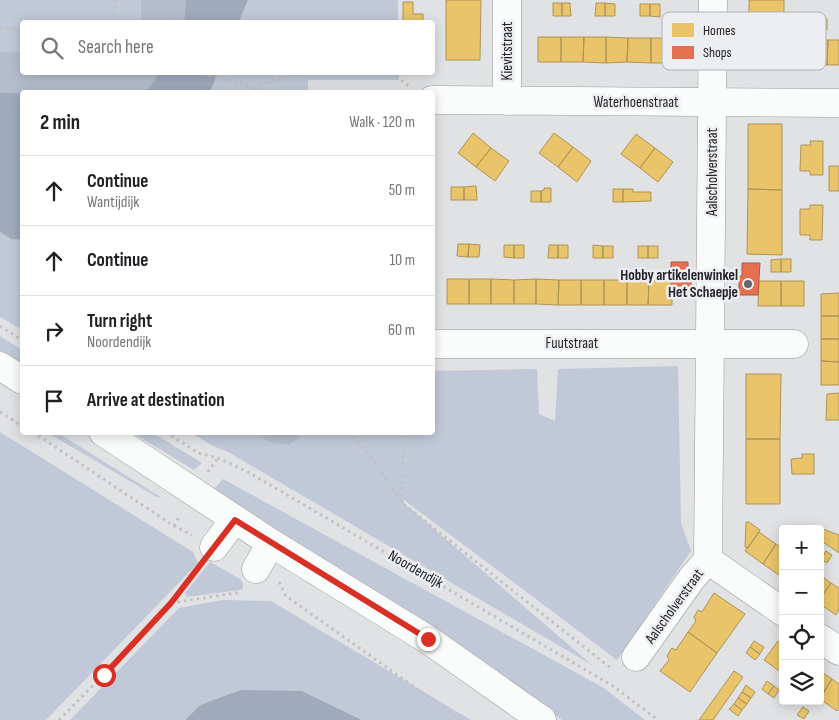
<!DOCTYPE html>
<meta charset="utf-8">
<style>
:root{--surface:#fff;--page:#f6f6f6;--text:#202124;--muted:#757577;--line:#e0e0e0}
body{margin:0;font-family:"Sofia Sans Condensed",sans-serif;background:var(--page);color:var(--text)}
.controls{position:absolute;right:15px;bottom:15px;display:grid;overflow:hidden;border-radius:5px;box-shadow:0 2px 12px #0003}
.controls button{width:45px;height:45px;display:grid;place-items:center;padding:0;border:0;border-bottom:1px solid var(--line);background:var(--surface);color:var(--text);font:25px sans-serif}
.stop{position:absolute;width:15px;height:15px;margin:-11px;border:4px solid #d93025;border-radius:50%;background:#fff}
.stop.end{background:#d93025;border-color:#fff;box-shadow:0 1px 5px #0008}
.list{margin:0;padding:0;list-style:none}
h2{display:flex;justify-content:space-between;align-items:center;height:65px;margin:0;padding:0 20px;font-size:21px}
h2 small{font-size:16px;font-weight:400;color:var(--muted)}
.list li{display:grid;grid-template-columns:32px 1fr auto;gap:15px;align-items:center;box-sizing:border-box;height:70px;padding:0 20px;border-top:1px solid var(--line)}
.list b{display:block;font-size:19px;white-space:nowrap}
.list p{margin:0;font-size:16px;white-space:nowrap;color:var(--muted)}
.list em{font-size:16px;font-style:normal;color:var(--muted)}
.icon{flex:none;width:28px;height:28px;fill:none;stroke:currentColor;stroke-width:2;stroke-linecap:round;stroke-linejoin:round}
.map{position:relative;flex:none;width:839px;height:720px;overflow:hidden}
.search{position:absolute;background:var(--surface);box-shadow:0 2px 12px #0003;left:20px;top:20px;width:415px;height:55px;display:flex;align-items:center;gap:12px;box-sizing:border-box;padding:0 18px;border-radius:5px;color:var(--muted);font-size:19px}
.panel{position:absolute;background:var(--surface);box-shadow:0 2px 12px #0003;left:20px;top:90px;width:415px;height:345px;border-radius:5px}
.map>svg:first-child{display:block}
.green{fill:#c1c9d8}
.forest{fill:#b5bdcd}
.water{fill:#a0aabd}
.homes{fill:#e9c46a;stroke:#ae9456}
.shops{fill:#e76f51;stroke:#ac5844}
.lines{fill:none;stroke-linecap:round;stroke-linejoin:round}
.minor-casing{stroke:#999a9c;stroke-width:29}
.path{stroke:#c2c2c3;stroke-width:3;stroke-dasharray:2.5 4;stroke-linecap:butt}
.minor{stroke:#fafbfb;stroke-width:28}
.route{stroke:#d93025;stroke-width:6}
.poi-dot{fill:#666668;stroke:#eceef2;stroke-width:2}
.labels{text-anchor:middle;stroke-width:5;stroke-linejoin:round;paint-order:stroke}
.street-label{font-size:15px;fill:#242426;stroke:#eceef2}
.poi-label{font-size:15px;font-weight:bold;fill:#242426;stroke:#eceef2;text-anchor:end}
.key{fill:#eceef2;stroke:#b0b1b5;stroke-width:1}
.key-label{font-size:14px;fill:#242426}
</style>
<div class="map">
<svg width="839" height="720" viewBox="0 0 839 720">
<rect width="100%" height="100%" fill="#e0e2e4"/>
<path class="green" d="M0,0H196L193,22H22V72L166,73L153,92H22V95H0Z
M248,0H398V22H239Z
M218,73H399V80H308V92H210Z
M0,232L11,239L22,240V330L0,317Z
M0,336L22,350V364L0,350Z
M678,366L681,523L691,551L617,660L404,500V503L592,665L228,452L213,446L191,433H254L268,442L300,437V433L432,432L433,371L537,369L539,414L555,421L558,369Z
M0,432L193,552L198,563L46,720H0Z
M48,433H58L162,498L157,497Z
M133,433H153L202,463L194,470Z
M223,479L604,688L645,720H562L471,656L396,605L238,506L214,489Z
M210,562L240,579L243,583V588L240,590L187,597L185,593Z
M222,600L271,601L471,720H362L302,691L200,705L185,720H70L179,608Z"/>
<path class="forest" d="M141,0H186L184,22H141Z
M0,52H22V72L159,73L148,90L0,93Z
M254,433L300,432V437L289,445L268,442Z"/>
<path class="water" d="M186,0H248L239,22H184Z
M159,73H218L210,92H25L148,90Z
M0,93H22V240L11,239L0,232Z
M241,690L302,691L362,720H185L200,705Z"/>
<path class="homes" d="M446,0H481L480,60H446Z
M749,0H784V13H749Z
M403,2H413V14H423V22H403Z
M553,3H562V16H553Z
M562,3H570L571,16H562Z
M596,3H605V16H595Z
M605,3L615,4V16H605Z
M640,4H650V16H640Z
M650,4H660V17L650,16Z
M815,18L827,19V30L814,29Z
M538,37H561V62H538Z
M561,37H584L583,62H561Z
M584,37H606V63L583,62Z
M606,37L628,38L627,62L606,63Z
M628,38H651V63L627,62Z
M651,38H674V63H651Z
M805,39L828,40L827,65L805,64Z
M828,40H839V65H827Z
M748,124H782V190L748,189Z
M473,133L491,148L476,167L458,153Z
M554,133L573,147L558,167L539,153Z
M636,134L655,148L640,168L621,154Z
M810,141H823V175H810V171H800L801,145H811Z
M573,147L591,161L577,182L558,167Z
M491,148L509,161L495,181L476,167Z
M655,148L673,162L658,182L640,168Z
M829,166H839V191H829Z
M476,186L477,200H464V187Z
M451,187H464V200H451Z
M544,188H551V202H541V191L544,190Z
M613,189H623V202H613Z
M623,189H633V192H651V201L623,202Z
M748,189L782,190V255L747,254Z
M531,191H541V202H531Z
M810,205H823L822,240H810V235H800V209H810Z
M458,244H469L468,257L457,256Z
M469,244L480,245L479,257H468Z
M504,245H514V258L504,257Z
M514,245H524V258H514Z
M549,245H558V258H548Z
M558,245H568V258H558Z
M593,245L603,246V258H593Z
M603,246H613V258H603Z
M638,246H648V258H638Z
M648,246H658V258H648Z
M781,259H791V272H781Z
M781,259V272H771V260Z
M447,279H469V304H447Z
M469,279H491V304H469Z
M491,279L514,280V304H491Z
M536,279V304H514V280Z
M536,279L559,280L558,305L536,304Z
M559,280H581V305H558Z
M581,280H604V305H581Z
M604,280H627V305H604Z
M627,280H649L648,305H627Z
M649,280L672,281V305H648Z
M759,281H781V306H758Z
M781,281H804V306H781Z
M839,293V316H821V294Z
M821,316H839V339H821Z
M821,339H839V362L821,361Z
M821,361L839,362V385H821Z
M746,374H781L780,439H746Z
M839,393V420H826L827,394Z
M746,439H780V504H746Z
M802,454H814V474H792L791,459L802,458Z
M746,522H749L760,530L748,548L745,547Z
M820,528L839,535V553L820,540Z
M759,532L776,544L763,564L745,551Z
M776,544L783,549L782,577L763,564Z
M826,551L832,555L827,563L821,559Z
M820,575L831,583L820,599Z
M831,583L839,588V609L836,615L820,604V599Z
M714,593L745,614L717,653L688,632L696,621L694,617L698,610L702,612Z
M688,632L717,653L690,692L660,671L669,660L667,656L671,649L672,648L676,650Z
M754,641L764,647L760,654L750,647Z
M778,641L783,645L782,673L764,660Z
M750,647L760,654L755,660L746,653Z
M734,671L743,677L713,720H699Z
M820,671L832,679L820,697Z
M832,679L839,684V709L837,711L820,699Z
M767,681L774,686L768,694L762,689Z
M746,685L755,692L751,698L742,692Z
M774,686L779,690L774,698L768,694Z
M742,692L751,698L747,704L738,698Z
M738,698L747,704L742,710L734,704Z
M734,704L742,710L738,716L729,709Z
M803,707L809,711L804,719L797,715Z"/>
<path class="shops" d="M671,262H688V276H691V295L671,294Z
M742,263H760L758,295H739V276H742Z"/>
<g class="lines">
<g class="minor-casing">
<path id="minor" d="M507,0V101
M432,100L839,103
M432,344H794
M0,366L22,380
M103,432L271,543L427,639L542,720
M214,547L235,519
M708,560L783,612
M256,569L271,543
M820,638L839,651
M636,657L692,578L708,560L713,0"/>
</g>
<path class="path" d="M114,22L115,0
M0,27L22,30
M196,72L244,84L258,92
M391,72L410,87
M254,89L263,84L298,72
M0,326L22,340
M0,412L22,426
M33,432L174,526L192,535
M166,432L198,453L218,458L248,472L613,686L658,720
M349,432L370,456L402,503L612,669
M208,472L218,458
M402,503L403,432
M174,526L180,515
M279,582L286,596L461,720
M171,603L242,592
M59,720C107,671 156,623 198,568"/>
<use href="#minor" class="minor"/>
</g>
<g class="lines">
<path class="route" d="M104,675L171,603L235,520L428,639"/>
</g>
<circle class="poi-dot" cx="748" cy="284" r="5"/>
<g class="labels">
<g class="street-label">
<text transform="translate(507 51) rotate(-90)" y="5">Kievitstraat</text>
<text x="636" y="107">Waterhoenstraat</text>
<text transform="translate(712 172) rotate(-90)" y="5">Aalscholverstraat</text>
<text x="572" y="348">Fuutstraat</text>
<text transform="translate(416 569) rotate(30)" y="5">Noordendijk</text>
<text transform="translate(674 606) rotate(-54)" y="5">Aalscholverstraat</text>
</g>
<g class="poi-label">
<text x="738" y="280">Hobby artikelenwinkel<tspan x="738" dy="17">Het Schaepje</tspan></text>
</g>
</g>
<rect x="662" y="12" width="164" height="58" rx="8" class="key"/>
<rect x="672" y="23" width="22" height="14" fill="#e9c46a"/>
<rect x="672" y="46" width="22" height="13" fill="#e76f51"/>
<g class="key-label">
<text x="703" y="35">Homes</text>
<text x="703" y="57">Shops</text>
</g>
</svg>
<div class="controls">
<button>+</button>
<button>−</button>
<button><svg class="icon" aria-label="locate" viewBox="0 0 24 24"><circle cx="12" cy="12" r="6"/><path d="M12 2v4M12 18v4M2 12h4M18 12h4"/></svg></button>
<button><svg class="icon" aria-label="layers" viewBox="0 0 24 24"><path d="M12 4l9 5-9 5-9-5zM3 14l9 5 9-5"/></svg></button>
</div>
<div class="stop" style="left:104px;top:675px"></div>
<div class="stop end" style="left:428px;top:639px"></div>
<div class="search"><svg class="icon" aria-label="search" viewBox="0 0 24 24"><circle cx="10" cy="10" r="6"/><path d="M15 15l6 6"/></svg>Search here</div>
<section class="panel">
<h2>2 min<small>Walk · 120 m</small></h2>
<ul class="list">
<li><svg class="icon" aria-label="ahead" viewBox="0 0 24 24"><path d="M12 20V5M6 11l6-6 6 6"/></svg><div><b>Continue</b><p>Wantijdijk</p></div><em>50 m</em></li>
<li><svg class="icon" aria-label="ahead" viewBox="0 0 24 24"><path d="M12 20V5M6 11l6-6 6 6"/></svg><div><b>Continue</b></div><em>10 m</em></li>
<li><svg class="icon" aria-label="right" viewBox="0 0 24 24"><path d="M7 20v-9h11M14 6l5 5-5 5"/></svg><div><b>Turn right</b><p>Noordendijk</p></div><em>60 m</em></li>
<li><svg class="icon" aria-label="arrive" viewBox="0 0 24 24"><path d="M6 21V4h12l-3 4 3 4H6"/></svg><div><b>Arrive at destination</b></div></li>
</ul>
</section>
</div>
